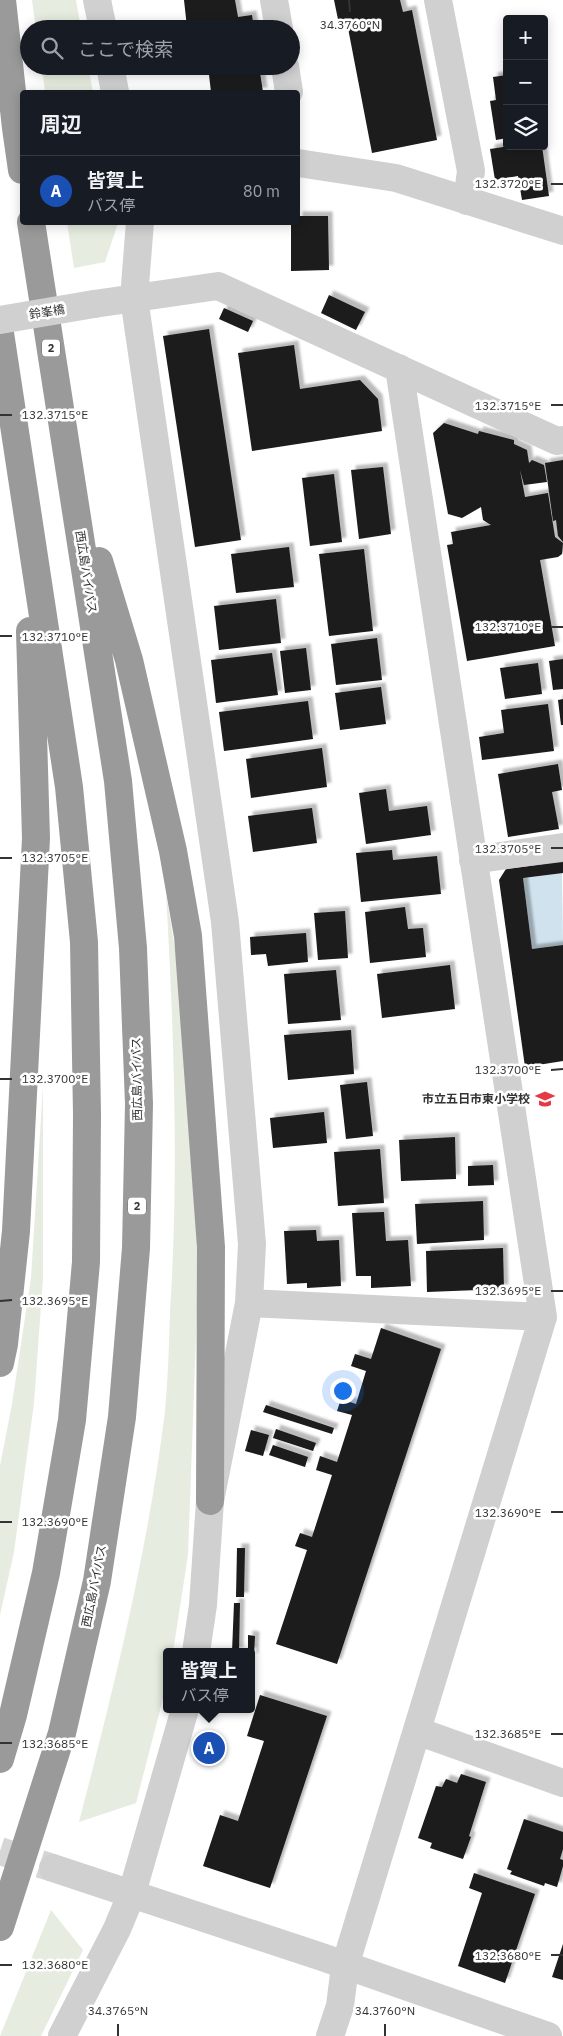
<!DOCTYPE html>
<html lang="ja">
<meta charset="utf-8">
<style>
:root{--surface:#171b24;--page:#20242c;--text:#f1f3f6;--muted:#9ea1a6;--line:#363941;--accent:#b45309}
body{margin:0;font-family:"IBM Plex Sans","Noto Sans JP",sans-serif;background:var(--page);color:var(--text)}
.controls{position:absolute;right:15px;top:15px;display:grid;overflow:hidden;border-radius:5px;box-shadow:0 2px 12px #0003}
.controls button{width:45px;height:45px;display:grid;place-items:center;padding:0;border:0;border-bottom:1px solid var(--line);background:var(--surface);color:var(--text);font:25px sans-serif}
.you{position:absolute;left:342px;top:1390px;width:18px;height:18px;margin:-12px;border:4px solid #fff;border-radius:50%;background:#1a73e8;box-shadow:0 0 0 8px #1a73e833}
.badge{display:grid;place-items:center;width:32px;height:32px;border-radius:50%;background:var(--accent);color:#fff;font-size:16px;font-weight:700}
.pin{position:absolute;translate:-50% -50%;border:2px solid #fff;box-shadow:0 1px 5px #0006}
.popup{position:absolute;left:163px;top:1648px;width:92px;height:65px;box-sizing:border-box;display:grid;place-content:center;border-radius:5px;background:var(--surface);filter:drop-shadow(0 1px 4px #0005);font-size:16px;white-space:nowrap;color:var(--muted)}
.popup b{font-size:19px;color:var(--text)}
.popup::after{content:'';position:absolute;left:50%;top:100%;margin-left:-10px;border:10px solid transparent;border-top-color:var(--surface)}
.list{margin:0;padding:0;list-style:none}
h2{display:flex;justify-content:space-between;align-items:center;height:65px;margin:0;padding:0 20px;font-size:21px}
h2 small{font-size:16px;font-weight:400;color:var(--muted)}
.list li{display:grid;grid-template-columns:32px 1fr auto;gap:15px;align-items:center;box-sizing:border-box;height:70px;padding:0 20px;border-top:1px solid var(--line)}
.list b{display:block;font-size:19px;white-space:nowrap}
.list p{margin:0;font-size:16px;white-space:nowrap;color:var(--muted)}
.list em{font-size:16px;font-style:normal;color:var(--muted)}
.icon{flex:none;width:28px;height:28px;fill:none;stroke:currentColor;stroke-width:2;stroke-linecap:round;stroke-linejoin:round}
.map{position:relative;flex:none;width:563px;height:2036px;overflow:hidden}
.search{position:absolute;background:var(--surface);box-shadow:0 2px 12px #0003;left:20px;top:20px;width:280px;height:55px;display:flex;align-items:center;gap:12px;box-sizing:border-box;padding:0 18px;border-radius:28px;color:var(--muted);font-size:19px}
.panel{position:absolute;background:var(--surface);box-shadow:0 2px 12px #0003;left:20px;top:90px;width:280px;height:135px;border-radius:5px}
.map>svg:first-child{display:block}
.green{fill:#e6ecdf}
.water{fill:#cfe2ee}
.building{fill:#1a1a1a;filter:url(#shadow)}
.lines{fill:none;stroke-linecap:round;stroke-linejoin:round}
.minor-tunnel{stroke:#d6d6d6;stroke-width:28;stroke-dasharray:28 14;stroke-linecap:butt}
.minor{stroke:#d0d0d0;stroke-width:28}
.highway{stroke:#9a9a9a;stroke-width:28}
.minor-bridge{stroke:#d0d0d0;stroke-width:28}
.ticks{fill:none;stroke:#333;stroke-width:2}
.labels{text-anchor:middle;stroke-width:5;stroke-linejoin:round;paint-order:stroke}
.shield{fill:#fff;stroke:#707070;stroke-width:1}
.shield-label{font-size:11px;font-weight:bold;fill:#333}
.street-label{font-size:12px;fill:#333;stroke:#fff}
.poi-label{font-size:12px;font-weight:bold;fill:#333;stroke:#fff;text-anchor:end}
.ticks-label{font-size:12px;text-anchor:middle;fill:#333;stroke:#fff;stroke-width:5;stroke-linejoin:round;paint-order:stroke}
</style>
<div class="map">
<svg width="563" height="2036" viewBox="0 0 563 2036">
<defs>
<filter id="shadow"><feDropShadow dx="4.5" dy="-4.5" stdDeviation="1" flood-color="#0004"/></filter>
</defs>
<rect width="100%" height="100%" fill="#fff"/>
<path class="green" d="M32,0H76L81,29H36Z
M42,66H88L93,92H45Z
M67,223H118L105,262L74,268Z
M166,893L185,1013L199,1255L188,1555L173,1652H166V1687L136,1803L79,1822C114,1687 148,1551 165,1411C168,1379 169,1345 170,1312C179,1172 174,1033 166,893Z
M43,1086V1278L34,1403L14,1552L0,1615V1466L12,1404L31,1278Z
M51,1910L83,1950L41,2036H0Z"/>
<path class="water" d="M562,873L563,945L532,949L523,878Z"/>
<path class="building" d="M184,0H235L238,17L252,15L254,29H203L202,25L187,27Z
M334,0H400L403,12L412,10L437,140L372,153L348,28L340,29Z
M208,66H259L263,92H211Z
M507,75V138L496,140L490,101L496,100L493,77Z
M510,146H542L549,196L522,200L518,176L495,180L490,149Z
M298,216H328L329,270L291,271V222H298Z
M329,295L365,312L356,330L321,313Z
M224,308L253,321L248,332L219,319Z
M209,329L241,540L195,547L163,336Z
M294,345L300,389L360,380L378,399L382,431L252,451L238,353Z
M444,423L478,434L479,431L514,440V444L527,450L529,463L532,460L544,465L547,482L524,485L520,470L525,497L548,493L555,537L563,543L562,554L558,557L540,560L555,646L467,661L447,545L453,544L451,532L491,525L483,520L481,507L462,518L448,514L433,433Z
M563,460V542L558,536L556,520L553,521L545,463Z
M383,467L391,534L359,539L351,470Z
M334,474L342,542L310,546L302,478Z
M289,547L294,587L236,593L231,554Z
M364,549L373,631L329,636L319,554Z
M276,599L281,643L219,650L214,606Z
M377,638L382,680L336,685L331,644Z
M306,648L311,690L285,693L280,651Z
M272,653L278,695L216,703L211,660Z
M563,659V689L553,690L549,661Z
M538,663L542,694L505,699L500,668Z
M381,687L386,724L340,730L335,693Z
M563,699V725H561L558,700Z
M308,701L313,739L224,751L219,712Z
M548,704L554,751L482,760L479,737L504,733L501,710Z
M322,748L327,787L251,798L246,759Z
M558,764L562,790L552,792L559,829L508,837L498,774Z
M386,789L389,811L427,806L431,835L366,844L359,793Z
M312,808L317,843L253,852L248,816Z
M392,850L393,860L437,856L441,894L361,902L356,853Z
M563,862V873L523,878L532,949L563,945V1061L525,1067L499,880L506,869Z
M405,907L408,929L423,928L426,957L370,963L365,912Z
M345,911L348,958L318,960L314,913Z
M306,933L308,962L268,966L266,954L251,955L250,937Z
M450,965L455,1009L382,1018L377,974Z
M336,970L341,1020L288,1024L284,974Z
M351,1030L354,1074L288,1080L284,1035Z
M367,1082L373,1136L346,1139L340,1085Z
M324,1112L327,1143L273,1148L270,1118Z
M455,1137L456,1179L401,1181L399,1140Z
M380,1149L384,1203L338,1206L334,1152Z
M493,1165L494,1185L468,1186V1166Z
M483,1201L484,1240L417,1244L415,1204Z
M384,1212L386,1241L408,1240L411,1286L371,1288V1276H356L352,1213Z
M316,1230L317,1241L339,1240L341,1286L307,1288V1283L287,1284L284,1231Z
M503,1248L504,1289L427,1292L426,1251Z
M381,1328L441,1349L337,1664L276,1644L307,1550L295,1546L300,1533L312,1537L332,1475L316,1470L320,1456L337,1462L352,1415L337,1411L341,1399L356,1404L366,1371L351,1366L355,1354L371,1359Z
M266,1405L334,1428L332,1434L263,1412Z
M276,1429L316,1443L313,1451L273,1438Z
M251,1430L269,1435L263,1456L245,1451Z
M273,1445L308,1457L305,1467L269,1455Z
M237,1548H245L244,1597H236Z
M234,1603H240L239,1652H232Z
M248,1635L255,1636L254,1657L252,1658V1652H248Z
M260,1695L327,1716L270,1888L203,1866L220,1815L238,1821L264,1741L247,1736Z
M461,1774L486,1782L469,1836L471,1837L463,1859L430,1848L432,1843L418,1838L436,1786L442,1787L446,1779L457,1783Z
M524,1819L563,1832V1849L560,1859L563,1860V1866L557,1887L545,1883L544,1886L510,1874L512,1871L507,1869Z
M474,1873L535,1894L505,1983L458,1966L482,1893L469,1888Z
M563,1944V1980L552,1977Z"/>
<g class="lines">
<path class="minor-tunnel" d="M0,1851L53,1868"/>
<path class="minor" d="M97,0L103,29
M274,0L279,29
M438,0L471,171L467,201
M110,66L115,92
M285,66L289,92
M298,163L396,178L563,231
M140,222L134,298L225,922L252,1244L249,1303L210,1501L203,1605L196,1652
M94,304L218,286L557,441L563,440
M473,860L563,847
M249,1303L543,1317
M417,1731L563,1783
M53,1868L322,1957L548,2036
M62,2036L117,1929L132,1893L185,1709
M330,2036L340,2006L345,1966L543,1317L399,368"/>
<path class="highway" d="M2,0L16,128L22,170
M0,333L69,787L84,942L87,1114L86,1262L72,1420L46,1573L13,1715L0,1759
M99,561L129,660L173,851L188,936L211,1247L210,1501
M0,1363L4,1344L16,1231L36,838L30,631
M0,1927L62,1733L97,1581L122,1417L136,1248L139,1104L133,948L118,781L31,222"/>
<path class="minor-bridge" d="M0,320L94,304"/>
</g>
<path class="ticks" d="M349,0L350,12M551,184H563M551,405H563M0,415H12M551,627H563M0,636H12M551,848H563M0,858H12M551,1070L563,1069M0,1079H12M551,1291H563M0,1301L12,1300M551,1512H563M0,1522H12M551,1734H563M0,1743H12M551,1955H563M0,1965H12M118,2024V2036M385,2024V2036"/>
<defs>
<g id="school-bare" transform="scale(1.5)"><path d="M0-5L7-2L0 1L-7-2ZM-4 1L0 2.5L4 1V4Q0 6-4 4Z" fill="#e63946" stroke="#fff" stroke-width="2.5" paint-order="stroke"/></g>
</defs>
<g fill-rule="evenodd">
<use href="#school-bare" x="545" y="1099"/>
</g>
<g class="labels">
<g class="shield">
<rect x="42" y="339.5" width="18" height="17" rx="4"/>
<rect x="128" y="1197.5" width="18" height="17" rx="4"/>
</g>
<g class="shield-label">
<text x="51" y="352">2</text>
<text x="137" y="1210">2</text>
</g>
<g class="street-label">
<text transform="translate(47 312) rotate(-9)" y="4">鈴峯橋</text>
<text transform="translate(86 572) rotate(81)" y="4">西広島バイパス</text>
<text transform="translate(137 1079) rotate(-91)" y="4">西広島バイパス</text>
<text transform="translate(94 1586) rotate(-79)" y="4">西広島バイパス</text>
</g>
<g class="poi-label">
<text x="530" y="1103">市立五日市東小学校</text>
</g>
</g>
<g class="ticks-label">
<text x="350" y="29">34.3760°N</text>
<text x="508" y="188">132.3720°E</text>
<text x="508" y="410">132.3715°E</text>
<text x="55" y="419">132.3715°E</text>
<text x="508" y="631">132.3710°E</text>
<text x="55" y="641">132.3710°E</text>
<text x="508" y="853">132.3705°E</text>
<text x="55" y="862">132.3705°E</text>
<text x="508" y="1074">132.3700°E</text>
<text x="55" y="1083">132.3700°E</text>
<text x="508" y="1295">132.3695°E</text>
<text x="55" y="1305">132.3695°E</text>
<text x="508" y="1517">132.3690°E</text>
<text x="55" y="1526">132.3690°E</text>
<text x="508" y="1738">132.3685°E</text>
<text x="55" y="1748">132.3685°E</text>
<text x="508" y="1960">132.3680°E</text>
<text x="55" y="1969">132.3680°E</text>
<text x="118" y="2015">34.3765°N</text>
<text x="385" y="2015">34.3760°N</text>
</g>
</svg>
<div class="controls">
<button>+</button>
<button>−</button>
<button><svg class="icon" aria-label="layers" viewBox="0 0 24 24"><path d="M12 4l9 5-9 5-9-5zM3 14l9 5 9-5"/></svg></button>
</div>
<div class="you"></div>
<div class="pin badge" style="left:209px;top:1748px;background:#1a4fb4">A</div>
<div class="popup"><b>皆賀上</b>バス停</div>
<div class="search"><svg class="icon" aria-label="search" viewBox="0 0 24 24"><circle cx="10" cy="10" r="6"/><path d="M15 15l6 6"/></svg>ここで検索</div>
<section class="panel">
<h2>周辺<small></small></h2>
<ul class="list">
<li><span class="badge" style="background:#1a4fb4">A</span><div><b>皆賀上</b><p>バス停</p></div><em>80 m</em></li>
</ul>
</section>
</div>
